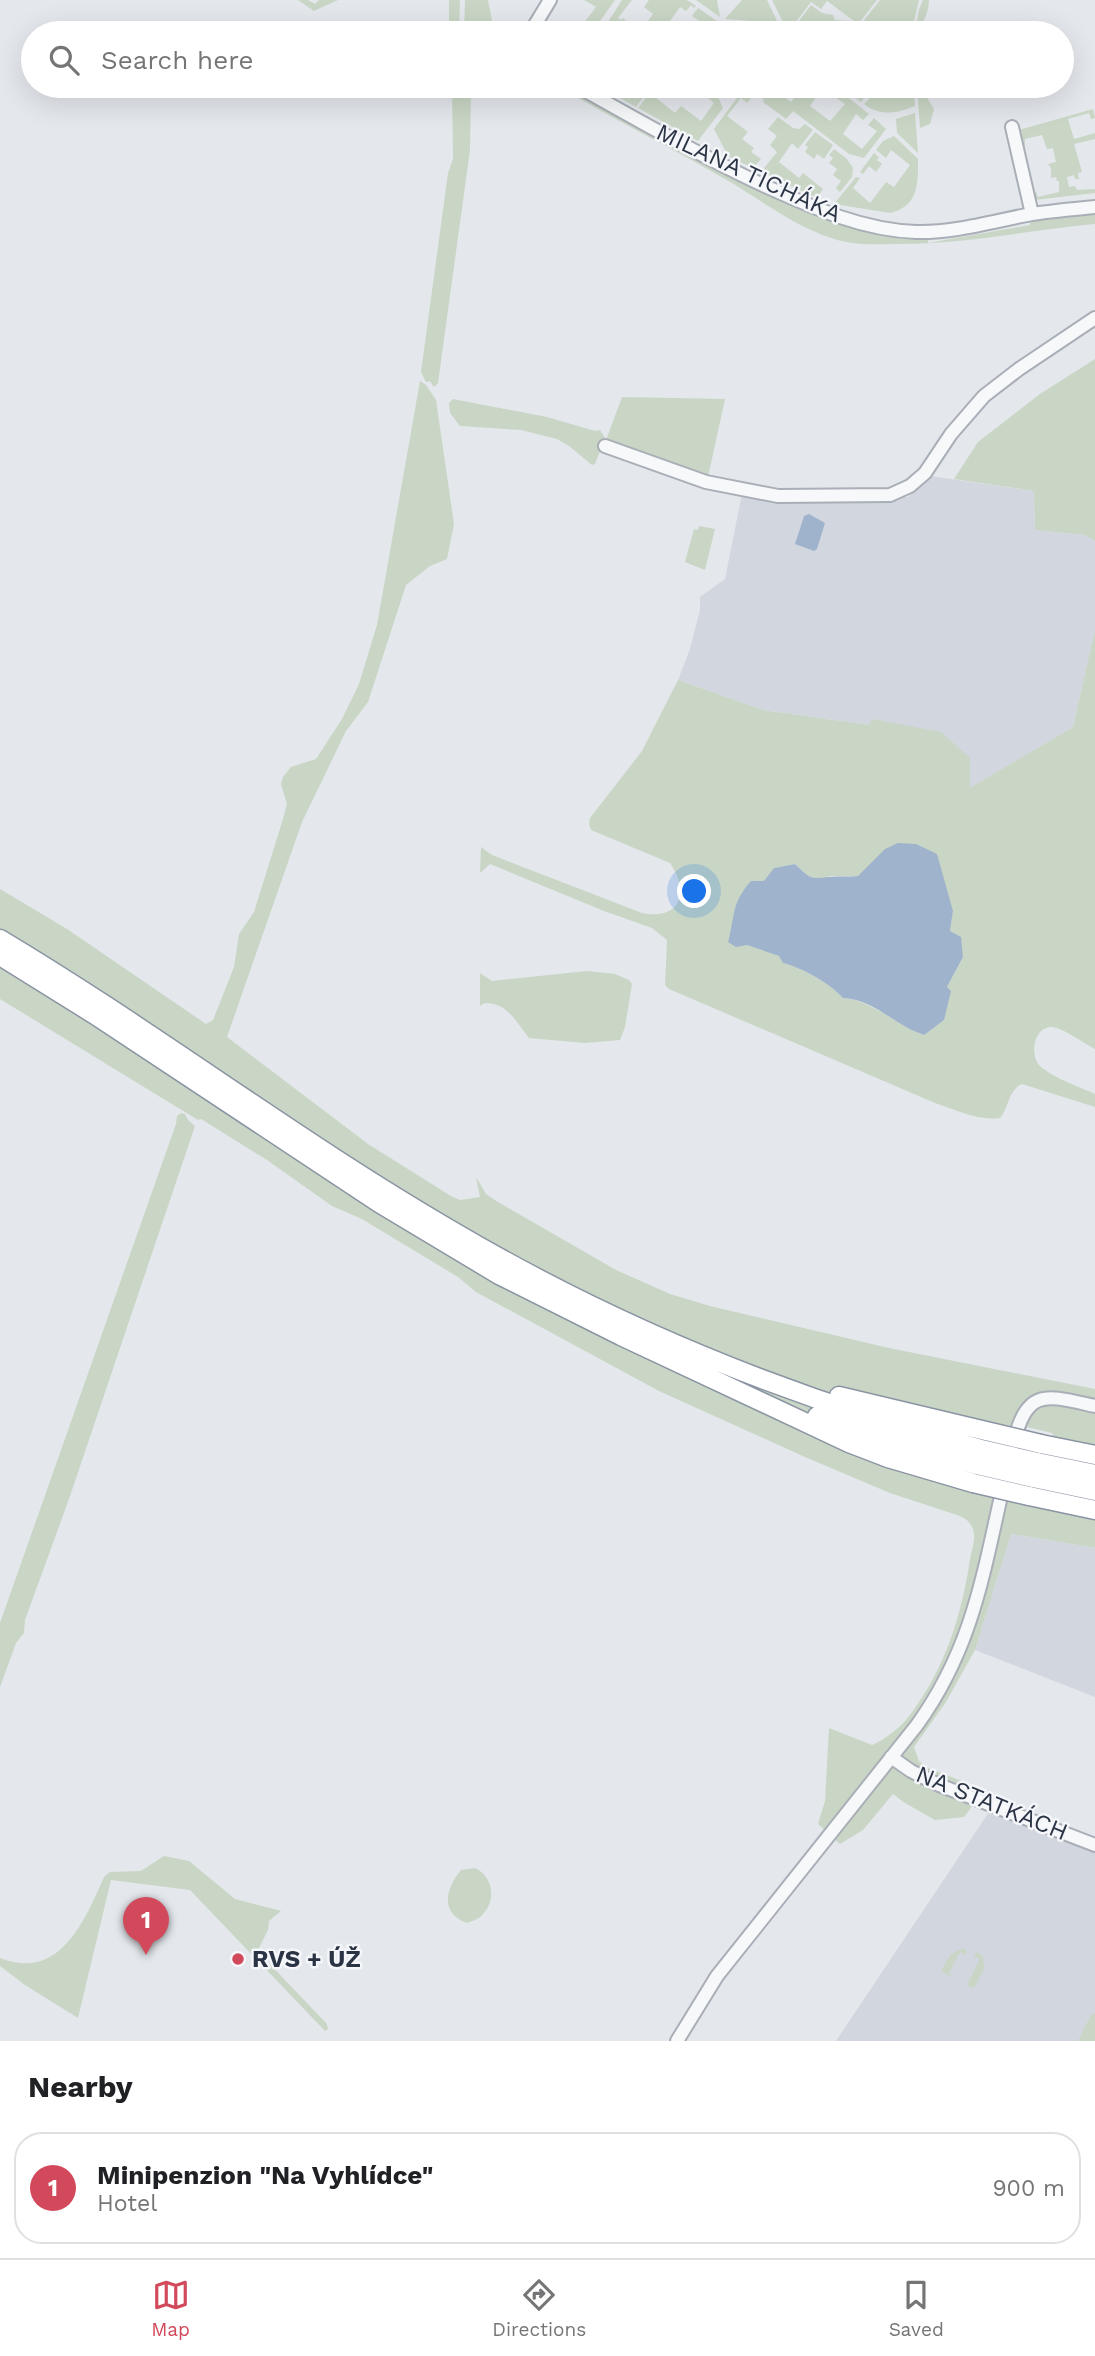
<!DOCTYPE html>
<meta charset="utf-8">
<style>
:root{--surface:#fff;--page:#f6f6f6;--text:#202124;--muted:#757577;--line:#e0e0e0;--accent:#d1495b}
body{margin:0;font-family:"Work Sans",sans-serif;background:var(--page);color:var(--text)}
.you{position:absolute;left:695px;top:892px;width:24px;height:24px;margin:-18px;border:5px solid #fff;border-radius:50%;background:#1a73e8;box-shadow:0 0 0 10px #1a73e833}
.badge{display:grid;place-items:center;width:46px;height:46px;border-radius:50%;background:var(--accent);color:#fff;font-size:23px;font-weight:700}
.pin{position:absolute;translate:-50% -58px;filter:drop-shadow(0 2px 4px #0008)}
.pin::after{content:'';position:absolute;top:37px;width:24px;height:21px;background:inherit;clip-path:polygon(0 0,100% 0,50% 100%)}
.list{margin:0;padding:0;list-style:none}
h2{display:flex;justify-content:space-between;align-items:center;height:91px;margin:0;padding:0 28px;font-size:30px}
h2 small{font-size:23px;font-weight:400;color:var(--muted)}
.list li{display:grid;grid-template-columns:46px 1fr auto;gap:21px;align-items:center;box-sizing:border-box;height:112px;margin:0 14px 14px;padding:0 14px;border:2px solid var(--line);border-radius:28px}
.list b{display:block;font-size:26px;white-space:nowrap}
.list p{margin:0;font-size:23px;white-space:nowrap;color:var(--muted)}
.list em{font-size:23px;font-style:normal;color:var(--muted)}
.icon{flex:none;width:38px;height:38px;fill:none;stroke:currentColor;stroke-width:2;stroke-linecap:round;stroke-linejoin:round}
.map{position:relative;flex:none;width:1095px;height:2041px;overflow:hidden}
.search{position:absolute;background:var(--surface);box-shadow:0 7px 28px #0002;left:21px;right:21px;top:21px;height:77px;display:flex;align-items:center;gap:18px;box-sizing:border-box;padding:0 24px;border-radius:38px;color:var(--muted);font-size:26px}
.sheet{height:217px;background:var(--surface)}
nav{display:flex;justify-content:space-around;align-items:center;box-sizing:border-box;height:98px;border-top:2px solid var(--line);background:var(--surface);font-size:19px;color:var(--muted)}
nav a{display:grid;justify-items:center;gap:4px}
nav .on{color:var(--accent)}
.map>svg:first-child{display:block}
.built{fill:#d2d6de}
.green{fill:#c9d6c5;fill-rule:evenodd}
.water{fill:#9fb4cc}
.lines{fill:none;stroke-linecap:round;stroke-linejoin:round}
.minor-casing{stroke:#a9aeb7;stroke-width:16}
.highway-casing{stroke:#8b94a3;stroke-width:21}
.minor{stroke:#f7f8fa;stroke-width:12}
.highway{stroke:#fff;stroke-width:18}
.highway-bridge-casing{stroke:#8b94a3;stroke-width:21;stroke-linecap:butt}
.highway-bridge{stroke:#fff;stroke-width:18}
.poi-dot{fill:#d1495b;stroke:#f4f6f9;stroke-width:2.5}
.labels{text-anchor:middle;stroke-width:5;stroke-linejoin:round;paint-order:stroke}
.street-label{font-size:24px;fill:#2b3445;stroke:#f4f6f9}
.poi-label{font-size:24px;font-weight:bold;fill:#2b3445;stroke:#f4f6f9;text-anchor:start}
</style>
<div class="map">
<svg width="1095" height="2041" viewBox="0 0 1095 2041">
<rect width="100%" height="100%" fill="#e4e7ec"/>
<path class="built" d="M930,476L1034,491L1035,530L1085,535L1095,541V630L1073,727L969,789L869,725L763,710L678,680L690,649L700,610V597L725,579L742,494L808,500L908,497Z
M1011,1534L1095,1548V1697L975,1650Z
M993,1806L1095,1845V2041H836Z"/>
<path class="green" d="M298,0H308L315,4L319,0H338L314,11Z
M449,0H460L459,33H449Z
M465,0H488L493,26L501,33H464Z
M584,0H615L598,24L599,33H587L580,28L596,7Z
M622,0H632L618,18L621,20L623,18L639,33L653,14L644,7L649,0H687L696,6L694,8L691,5L686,11L680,7L668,24L679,33H618L608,22Z
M696,0H717L720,17Z
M742,0H767L778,23L725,19Z
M772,0H877L858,24L827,1L821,9L811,2L788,32Z
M880,0H919L911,33H854Z
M923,0H929C929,6 927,14 924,20C922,26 918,26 918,33H915L919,9Z
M811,5L822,13L833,15L835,20L849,21L856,27L851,33H790Z
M698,8L717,21L729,33H692L701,22L692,16Z
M725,22L779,25L767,33H735Z
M452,86H471L470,150L438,383L434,387L430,381L426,382L421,372L448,173L453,159Z
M558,86H569L609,109L775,195L929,236L928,243L1030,225V219L1095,211V224C1028,230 963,245 895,244C881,244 866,245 852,243C804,235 767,203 725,179C670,147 613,119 558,86Z
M599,86H631L638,91L642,86H651L636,107Z
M655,86H664L655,97L675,113L681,106L701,121L714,103L706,96L709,92L719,99L723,108L698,141L638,108Z
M750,86H770L791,102L804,86H834L830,92L823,87L810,106L830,121L845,104L835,97L840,91L869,114L863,120L856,114L843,134L862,149L877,131L868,125L874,118L886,129L864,158L849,154L793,111L786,119L763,102L764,100Z
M844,86H914L915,106C897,113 881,117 864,104L871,97L867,94L861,102L845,89Z
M917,86H929L926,96L934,109L930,124L920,128Z
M743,90L752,97L747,103L741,98L727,116L748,132L742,139L754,148L751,152L761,159L753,168L728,156L714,129Z
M1093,109L1095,118L1091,119L1089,113L1068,119L1074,139L1095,133V139L1074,144L1082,172L1078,173L1079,179H1075L1074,175L1067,177L1069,187L1075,186L1077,190L1095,189V193L1034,200L1031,193L1036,192L1038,197L1059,192V181H1057L1056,177L1051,178V168L1048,164L1056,162L1053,148L1047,149L1042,135L1025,139V146L1020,147L1022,142L1019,130Z
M915,113L918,153L897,133L896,119Z
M778,117L793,128L799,129L805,124L813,130L798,149L792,143L779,162L799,178L803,173L823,189L817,198L761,172L777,152L770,145L777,136L768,129Z
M815,132L833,145L824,159L817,154L814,159L805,152L808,147L805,145Z
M894,136L918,159C918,183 919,206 890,213L834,204L856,177L860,178L853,188L870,203L886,182L894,187L910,165L891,150L886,158L876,150L883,141Z
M834,149L847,159L853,168L852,177L840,192L836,188L841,181L833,175L837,169L829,163L833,158L829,155Z
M874,153L879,157L877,160L882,164L876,172L869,166L863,174L860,172Z
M1095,359V541L1085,535L1035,530L1034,491L954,479L978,442L1040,394Z
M420,381L426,385L436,400L454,524L447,559L430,566L406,585L368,702L346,731L302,822L227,1037L368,1144L451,1196L460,1200L480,1197L476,1177L486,1194L498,1202L616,1270L670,1294L710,1306L889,1348L1095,1389V1448L1055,1439L1052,1433L1027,1427L1007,1499L1095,1515V1548L1011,1534L975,1650L946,1702L914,1747L919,1761L926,1767L977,1787L971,1808L964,1817L935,1820L905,1803L893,1794L863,1830L840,1844L818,1824L825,1801L829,1728L872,1745C886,1739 901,1727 910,1715C945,1669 962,1614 970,1559C972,1549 977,1536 972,1527C970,1521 965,1519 960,1516L890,1493L805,1457L659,1391L476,1292L458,1277L362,1219L332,1206L267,1160L201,1119L198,1120L0,999V889L67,929L206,1024L213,1020L234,967L239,934L254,912L283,819L287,804L281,784L283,777L291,767L316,759L342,719L359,684L377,625Z
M622,397L725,399L708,477L605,443Z
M453,399L547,417L595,431L600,430L605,438L595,464L592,465L569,446L557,439L521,430L460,426L450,413L449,403Z
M699,526L715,529L705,570L685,562L694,529L698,530Z
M1095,630V1049C1085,1044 1062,1027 1051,1027C1033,1028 1029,1057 1041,1067C1056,1079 1077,1086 1095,1094V1107L1022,1084C1008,1090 1009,1108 1000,1118C978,1121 956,1110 935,1103L669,989L665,985L667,940L652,928L604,911L490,864L480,873L481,847L492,855L642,913C681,921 690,892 670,863L591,830L589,824L590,818L642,751L678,680L763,710L869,725L872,719L941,732L970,758V788L1073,727ZM795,864L808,876L820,880L831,876H858L865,871L953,911L950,931L963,957L947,987L944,1020L923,1035C898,1025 868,999 843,998C830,983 802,968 783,963L780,956L747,945L728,942L732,929L774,868Z
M587,971L615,974L629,980L632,984L625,1027L620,1040L585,1043L529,1038C516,1022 508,1003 485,1003L480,1006V973L492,981Z
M181,1113L185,1114L188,1120L195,1126L69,1499L25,1620L24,1633L16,1643L0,1687V1623L176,1124L177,1116Z
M164,1856L189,1861L235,1899L281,1911L269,1921L268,1930L259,1948L263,1957L327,2024L328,2029L325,2031L190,1890L111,1880L78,2018L25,1985L0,1966V1958C60,1982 85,1920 104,1877L110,1872L141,1871Z
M475,1868C493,1876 497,1901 482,1915C479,1919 472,1921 467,1923C439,1913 446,1888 461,1870Z
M963,1948L966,1950V1955L960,1952L949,1973L954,1978L941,1971L950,1955Z
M976,1952L983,1956L984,1969L974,1988L967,1985L980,1959L974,1956Z
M1095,2013V2041H1078L1091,2015Z"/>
<path class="water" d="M809,514L825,523L817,549L814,551L795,544L804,516Z
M898,843L916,844L937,854L953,911L950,931L961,937L963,957L947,987L951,991L944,1020L924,1035C896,1026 873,999 843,998C830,983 802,968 783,963L779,956L747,945L736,947L728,942C735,917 731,903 751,881H764L774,868L795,864C811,879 809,879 830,877C838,876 849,877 858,876L885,849Z"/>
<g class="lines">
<g class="minor-casing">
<path id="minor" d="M530,33L550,0
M577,86C639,121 701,156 765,186C814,208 862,230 916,232C955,233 994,221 1032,214C1053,211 1074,209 1095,207
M1012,127L1032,214
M605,446L706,482L778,496L890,495L910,486L925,473L951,434L984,396L1019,369L1095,318
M1013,1445C1027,1387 1045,1395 1095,1406
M891,1757L911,1771L939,1785L1095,1845
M677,2041L717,1976L917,1725C973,1647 983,1574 1004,1483"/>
</g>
<g class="highway-casing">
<path id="highway" d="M0,939C154,1031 296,1140 451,1230C617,1328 795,1400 981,1449
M0,956L95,1015L379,1203L499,1275L621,1336L849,1443L888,1458L973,1483
M839,1396L986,1431
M817,1416L882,1439L977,1465
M1041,1444L1095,1455
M1037,1462L1095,1474
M1033,1478L1095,1491
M1029,1496L1095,1510"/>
</g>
<use href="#minor" class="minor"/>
<use href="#highway" class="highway"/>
<g class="highway-bridge-casing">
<path id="highway-bridge" d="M986,1431L1041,1444
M981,1449L1037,1462
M977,1465L1033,1478
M973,1483L1029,1496"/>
</g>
<use href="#highway-bridge" class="highway-bridge"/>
</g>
<circle class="poi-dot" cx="238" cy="1959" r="7"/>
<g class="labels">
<g class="street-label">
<text transform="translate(749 173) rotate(25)" y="8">MILANA TICHÁKA</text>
<text transform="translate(992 1803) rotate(22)" y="8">NA STATKÁCH</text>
</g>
<g class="poi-label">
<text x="252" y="1967">RVS + ÚŽ</text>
</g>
</g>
</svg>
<div class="you"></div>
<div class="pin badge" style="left:146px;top:1955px">1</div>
<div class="search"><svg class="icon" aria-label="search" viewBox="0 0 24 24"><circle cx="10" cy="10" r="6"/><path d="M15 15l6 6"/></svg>Search here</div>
</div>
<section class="sheet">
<h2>Nearby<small></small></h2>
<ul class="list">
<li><span class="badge">1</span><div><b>Minipenzion &quot;Na Vyhlídce&quot;</b><p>Hotel</p></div><em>900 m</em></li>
</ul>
</section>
<nav>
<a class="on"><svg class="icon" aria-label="map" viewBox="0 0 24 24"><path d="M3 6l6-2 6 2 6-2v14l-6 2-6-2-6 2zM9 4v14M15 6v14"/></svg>Map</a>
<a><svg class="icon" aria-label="directions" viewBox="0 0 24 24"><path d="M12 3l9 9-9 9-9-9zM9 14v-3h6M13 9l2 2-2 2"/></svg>Directions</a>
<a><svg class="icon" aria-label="saved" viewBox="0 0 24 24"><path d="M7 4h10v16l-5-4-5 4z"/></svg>Saved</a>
</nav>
